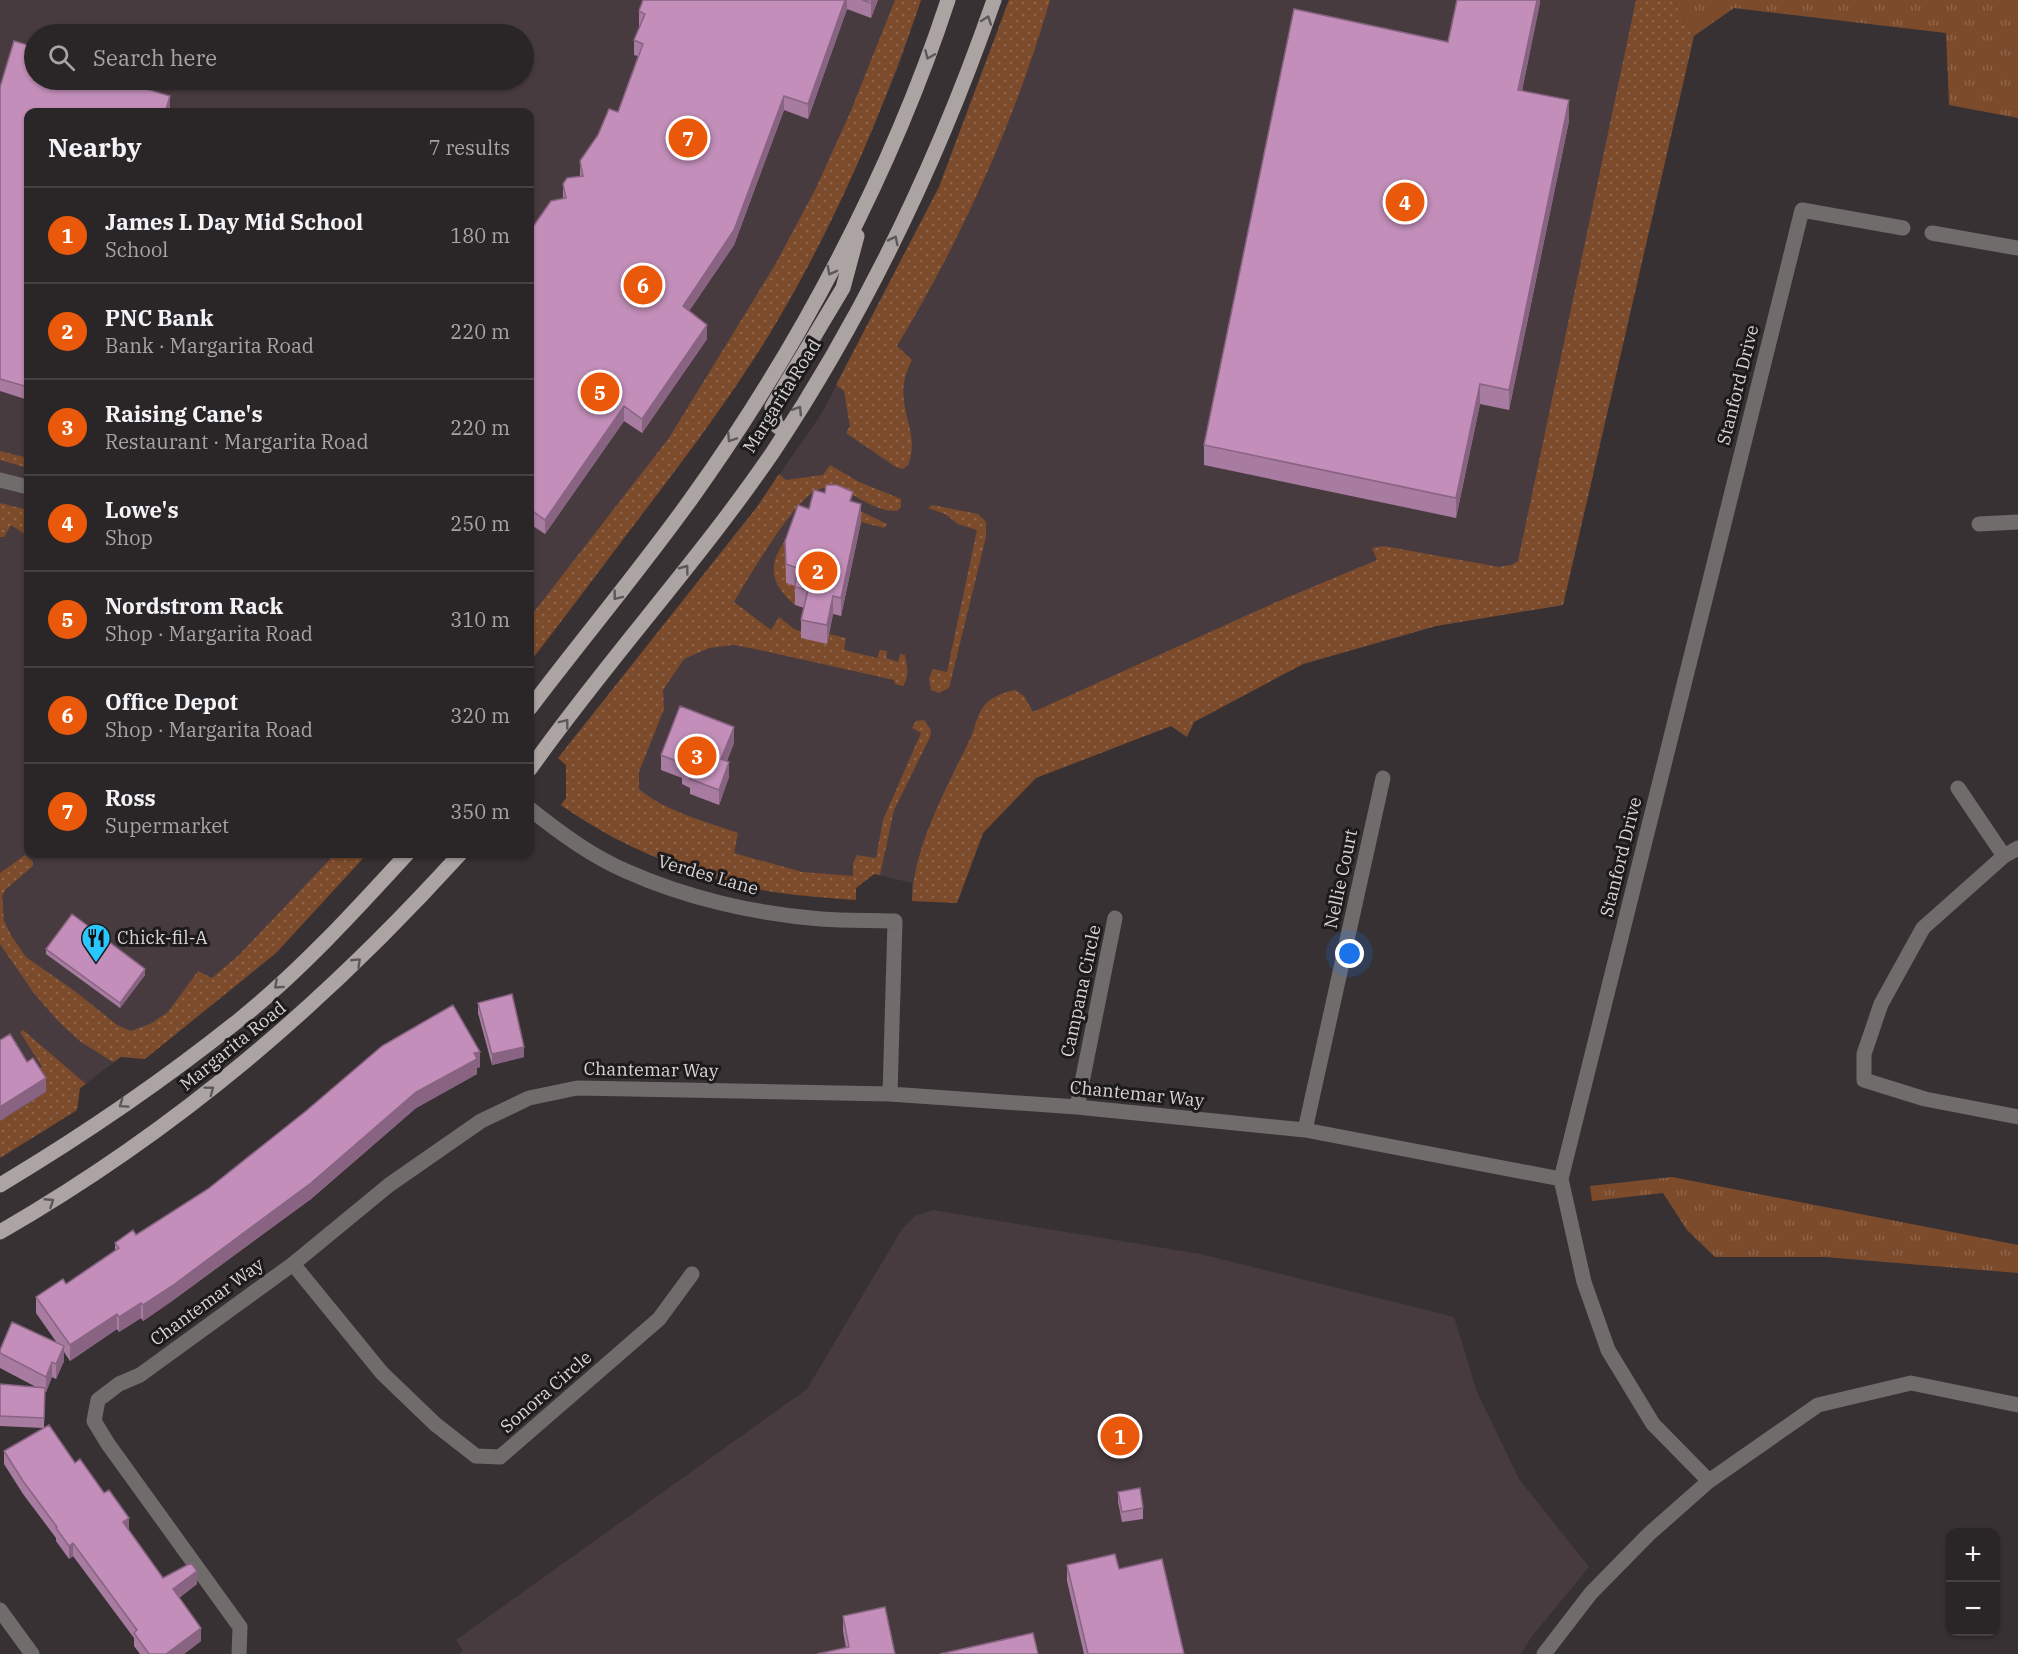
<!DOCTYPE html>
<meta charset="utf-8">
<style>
:root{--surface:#2a2526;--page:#322d2e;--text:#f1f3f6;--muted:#a5a5a7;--line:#464243;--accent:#ea580c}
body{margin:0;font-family:"IBM Plex Serif",serif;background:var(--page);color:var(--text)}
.controls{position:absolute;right:18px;bottom:18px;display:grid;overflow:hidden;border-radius:12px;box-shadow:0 2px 4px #0004}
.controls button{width:54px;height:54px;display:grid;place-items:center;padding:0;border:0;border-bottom:2px solid var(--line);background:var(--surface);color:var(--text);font:30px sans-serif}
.you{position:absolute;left:1350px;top:954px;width:21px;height:21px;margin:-15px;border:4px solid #fff;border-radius:50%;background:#1a73e8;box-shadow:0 0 0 9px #1a73e833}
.badge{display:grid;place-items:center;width:39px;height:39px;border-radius:50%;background:var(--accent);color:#fff;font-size:20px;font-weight:700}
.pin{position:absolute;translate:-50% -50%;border:3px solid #fff;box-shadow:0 2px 6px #0006}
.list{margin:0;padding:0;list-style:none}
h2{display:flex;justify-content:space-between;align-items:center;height:78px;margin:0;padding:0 24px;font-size:26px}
h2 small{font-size:20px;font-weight:400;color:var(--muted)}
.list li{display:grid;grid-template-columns:39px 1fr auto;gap:18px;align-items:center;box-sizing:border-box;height:96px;padding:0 24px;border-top:2px solid var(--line)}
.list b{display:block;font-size:22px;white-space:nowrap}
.list p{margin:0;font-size:20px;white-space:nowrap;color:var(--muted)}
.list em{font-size:20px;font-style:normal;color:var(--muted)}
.icon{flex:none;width:33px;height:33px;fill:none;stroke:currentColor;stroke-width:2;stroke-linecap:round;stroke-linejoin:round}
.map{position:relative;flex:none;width:2018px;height:1654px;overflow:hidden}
.search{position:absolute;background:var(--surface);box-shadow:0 2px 4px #0004;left:24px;top:24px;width:510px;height:66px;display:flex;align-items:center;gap:15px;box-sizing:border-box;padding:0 21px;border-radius:33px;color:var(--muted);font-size:22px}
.panel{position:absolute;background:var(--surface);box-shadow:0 2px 4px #0004;left:24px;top:108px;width:510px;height:750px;border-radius:12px}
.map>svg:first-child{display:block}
.built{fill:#483b3f;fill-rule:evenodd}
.grass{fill:url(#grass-tufts)}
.garden{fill:url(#garden-dots)}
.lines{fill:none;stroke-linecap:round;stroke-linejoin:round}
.minor{stroke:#706c6c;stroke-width:15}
.major{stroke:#aba4a3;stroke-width:15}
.wall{fill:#a87ba0}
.shaded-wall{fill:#886482}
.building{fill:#c38fba;stroke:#886482;stroke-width:1.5}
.oneway{stroke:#5d5858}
.labels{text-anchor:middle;stroke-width:6;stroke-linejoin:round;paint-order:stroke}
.street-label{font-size:18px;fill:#d9d5d6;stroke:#1d1a1b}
.poi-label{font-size:18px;fill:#d9d5d6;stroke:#1d1a1b;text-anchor:start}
</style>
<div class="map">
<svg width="2018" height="1654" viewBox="0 0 2018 1654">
<defs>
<pattern id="grass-tufts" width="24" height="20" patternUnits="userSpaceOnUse" patternTransform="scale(1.5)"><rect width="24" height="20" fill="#7c4b2c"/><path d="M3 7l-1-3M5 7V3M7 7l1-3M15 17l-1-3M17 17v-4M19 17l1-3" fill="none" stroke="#8e644a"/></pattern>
<pattern id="garden-dots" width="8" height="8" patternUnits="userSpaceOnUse" patternTransform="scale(1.5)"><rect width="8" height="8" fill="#7c4b2c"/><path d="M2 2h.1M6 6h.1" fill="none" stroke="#8e644a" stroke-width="1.8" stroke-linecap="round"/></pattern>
</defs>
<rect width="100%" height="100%" fill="#383133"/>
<path class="built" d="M0,0H921L899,66L852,175L810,260L764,342L703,433L530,662V112H28V854H367L276,953L145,1059L121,1057L117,1060L80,1088L77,1110L0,1158ZM34,34H524V80H34Z
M1009,0H1673L1694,36L1563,605L1436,626L1303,664L1194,722L1187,737L1171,726L1036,777L983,833L957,903L912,901V883L874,874L856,888V900L772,891L693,870L615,839L561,805L566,798V765L558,758L757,507L822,413L939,187Z
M933,1210L1200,1254L1454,1317L1477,1392L1519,1479L1589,1567L1533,1635L1520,1654H460L463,1650L456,1640L807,1389L902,1229L915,1216Z"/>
<path class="grass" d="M1673,0H2018V118L1949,105L1946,33L1734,8L1694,36Z
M1672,1177L2018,1245V1273L1825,1257H1715L1687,1230L1663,1193L1592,1201L1590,1186Z"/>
<path class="garden" d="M895,0H921C881,118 830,236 764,343C727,402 685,458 643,513C605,563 568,613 530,662V617L669,438L775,265L816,188L850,113Z
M1009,0H1050C1015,121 962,238 897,346L912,360C888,405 923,428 908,465L903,469L896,467L846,433L850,426L844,391L836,385L939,187Z
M1636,0H1673L1694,36L1563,605L1436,626L1303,664L1194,722L1187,737L1171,726L1036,778L983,833L957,903L912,901C914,844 947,788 971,737C975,728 977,715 983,707C989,698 1004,692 1015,690L1024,696L1033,712L1274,603L1377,560L1372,548L1384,546L1499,567L1511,565L1518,561Z
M0,451L28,458V468L0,460Z
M830,465L859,482L901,499V507L897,511C873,512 856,492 833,488C828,487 819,488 815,491C794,501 747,579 734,602L771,630L779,617L794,629L803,632L802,638L827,644L829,634L846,638L844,650L877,658L880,650L887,651L886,658L898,662L900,654L905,655C907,666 910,676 903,686L895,684L894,680L755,649L733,645L709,648L684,659L663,690L664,709L639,772V789C666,812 705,821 738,833L734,853L802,872L853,876V863L857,855L876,858L883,820L921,733L912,728L916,721L924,720L931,730L930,737L894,810L880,875L874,874L856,888V900C829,898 801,896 773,892C699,879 623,849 561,805L566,798V765L558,758L757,507L779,474L786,480L823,475Z
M817,502L852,507L887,524L884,528L850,519L797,586L795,605C762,576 772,558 794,527C801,517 807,507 817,502Z
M0,503L28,510V536L11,525L4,537H0Z
M932,505L978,514L986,522V537L949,688L939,693L931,690L929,678L933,669L947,672L977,530L958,524L945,514L928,508Z
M335,854H367L276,953L145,1059L121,1057L113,1062L81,1042L59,1022L33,992L0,944V873L25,855L33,862V866L6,889L2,896L4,921L12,937L26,957L76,992L117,1025L131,1031L152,1023L168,1012L198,971L212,978L239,955Z
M23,1030L86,1084L80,1088L77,1110L0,1158V1121L46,1092L33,1072L42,1067L20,1032Z"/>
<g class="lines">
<path class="minor" d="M1932,233L2018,248
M0,480L28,487
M1979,524L2018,522
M1958,788L2004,856
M530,809C559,832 591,856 626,871C686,898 756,914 821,919C846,921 871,920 895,921L890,1094
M2018,848L2004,856L1923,928L1881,1004L1864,1054V1080L1925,1099L2018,1117
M1077,1107L1115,918
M1305,1130L1383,778
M293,1264L382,1373L435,1424L476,1456L500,1457L659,1319L692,1274
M1709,1481L1653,1424L1608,1350L1584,1282L1561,1179L1802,210L1903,228
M0,1610L32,1654
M239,1654L240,1627L108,1444L94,1421L98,1400L119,1384L140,1375L293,1264L389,1185L481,1121L529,1098L577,1088L890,1094L1077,1107L1305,1130L1561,1179
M1544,1654L1591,1593L1649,1534L1709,1481L1818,1405L1911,1383L2018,1405"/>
<path class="major" d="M785,432L776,425L772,407L843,288L857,236
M530,708C583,638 640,570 691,499C798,350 891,174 948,0
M530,769C607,660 698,562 773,452C866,312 939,158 994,0
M0,1185C82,1136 164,1080 239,1020C300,971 354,912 407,854
M0,1232C177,1130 323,1005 460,854"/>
</g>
<path class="wall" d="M643,0H878L871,18L847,9L808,119L784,110L734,245L689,311L707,339L642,433L624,421L545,534L530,524V231L563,199V184L580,176V161L618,112L638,56L634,55V40L640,26H639V11Z
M1540,0L1522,91L1569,121L1509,410L1480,404L1456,518L1204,465V445L1448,42Z
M0,87L149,90L170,109L28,112V400L0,391Z
M825,493L853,501L861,522L841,616L833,614L827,644L801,638V620L804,608L795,605V586L786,583L785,541L809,509Z
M734,743L727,761L729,777L719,805L690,794V788L682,784V778L661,770V755Z
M46,949L145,975L120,1008L46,954Z
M478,1003L524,1057L492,1065L478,1013Z
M382,1046L480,1067L477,1068V1074L416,1108L311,1199L172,1301L143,1321L141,1318L119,1332L117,1329L70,1361L64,1352V1361L56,1379L52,1377L46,1392H45L44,1428L75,1463L129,1530L163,1578L197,1584L179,1598L201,1641L184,1654H140L134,1646V1638L73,1556L69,1559L56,1541V1538L23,1494L4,1464V1451L43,1428L0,1426V1384L36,1387L0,1368V1350L57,1343L36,1313V1297L66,1284L115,1250V1243L136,1235L208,1189L306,1111Z
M1118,1492L1143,1508V1519L1122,1522L1118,1502Z
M1067,1565L1119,1569L1184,1654H1084L1067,1581Z
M843,1616L895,1654L846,1648L843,1631Z"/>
<path class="shaded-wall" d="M845,0H847V9L808,119V104Z
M872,0H878L871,18V3Z
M1537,0H1540V4L1518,110V90Z
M170,96V109L169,112H165Z
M784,96V110L734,245L683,320V306Z
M1569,100V121L1509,410V390Z
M707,325V339L642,433V419Z
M1480,384V404L1456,518V498Z
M624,406V421L545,534V520Z
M861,504V522L841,616V598Z
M833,596V614L827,644V625Z
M734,727V743L721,774V759Z
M729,762V777L719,805V790Z
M145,969V975L120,1008V1003Z
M524,1047V1057L492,1065V1054Z
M480,1052V1067L477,1068V1074L416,1108L311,1199L172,1301L143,1321V1305L416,1092L474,1053Z
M46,1078V1092L0,1121V1107Z
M141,1303V1318L119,1332V1317Z
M117,1314V1329L70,1361V1345Z
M64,1346V1361L56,1379V1364Z
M52,1362V1377L46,1392V1377Z
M129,1518V1531L123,1522Z
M73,1543V1556L69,1559V1546Z
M197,1571V1584L173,1602V1589Z
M201,1628V1641L184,1654H166Z"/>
<path class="building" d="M643,0H845L808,104L784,96L734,230L683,306L707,325L642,419L624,406L545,520L530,509V231L551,201L566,198L563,184L567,178L583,176L580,161L598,135L609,109L618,112L643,44L634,40L645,14L639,11Z
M862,0H872L871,3Z
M1457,0H1537L1518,90L1569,100L1509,390L1480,384L1456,498L1204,445L1294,9L1448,42Z
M14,41L34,47V80H142L149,81L146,89L170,96L165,112H28V387L0,379V87Z
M826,485H837L853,492L850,501L861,504L841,598L833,596L827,625L801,620L808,590L795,587L797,568L786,564L785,541L798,505L809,509L814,490L825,493Z
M680,706L734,727L721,759L729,762L719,790L690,779L692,773L682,769L684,764L661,755Z
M72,914L145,969L120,1003L46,949Z
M512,994L524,1047L492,1054L478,1003Z
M453,1005L480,1052L474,1053L477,1059L416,1092L311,1183L172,1286L143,1305L141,1303L119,1317L117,1314L70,1345L36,1297L63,1279L66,1284L119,1248L115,1243L133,1230L136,1235L208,1189L306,1111L382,1046Z
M10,1034L27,1062L33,1058L46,1078L0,1107V1040Z
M12,1322L64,1346L56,1364L52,1362L46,1377L0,1353V1350Z
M0,1384L45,1388L44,1418L0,1416Z
M49,1425L75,1463L80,1459L104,1493L109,1490L129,1518L123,1522L163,1578L191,1563L197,1571L173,1589L201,1628L166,1654H149L134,1633L137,1630L73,1543L69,1546L56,1528L57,1527L23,1481L4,1451Z
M1140,1488L1143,1508L1122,1512L1118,1492Z
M1115,1554L1119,1569L1162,1559L1184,1654H1088L1067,1565Z
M885,1607L895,1654H817L849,1647L843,1616Z
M1033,1633L1038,1654H940Z"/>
<defs><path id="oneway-chevron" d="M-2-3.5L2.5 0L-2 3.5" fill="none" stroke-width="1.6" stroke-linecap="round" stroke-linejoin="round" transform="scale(1.5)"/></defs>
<g class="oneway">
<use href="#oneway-chevron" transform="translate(987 20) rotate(-70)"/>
<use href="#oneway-chevron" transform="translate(929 55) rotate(113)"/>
<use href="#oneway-chevron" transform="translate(894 240) rotate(-64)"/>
<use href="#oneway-chevron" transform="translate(831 271) rotate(118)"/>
<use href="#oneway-chevron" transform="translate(798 410) rotate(-58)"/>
<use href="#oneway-chevron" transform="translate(731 438) rotate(123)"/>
<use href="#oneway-chevron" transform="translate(685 569) rotate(-53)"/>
<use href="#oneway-chevron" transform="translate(617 596) rotate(128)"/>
<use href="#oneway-chevron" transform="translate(565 723) rotate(-52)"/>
<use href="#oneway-chevron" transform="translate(357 962) rotate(-44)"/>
<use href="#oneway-chevron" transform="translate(278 985) rotate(138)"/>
<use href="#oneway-chevron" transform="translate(210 1090) rotate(-37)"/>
<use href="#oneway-chevron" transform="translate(123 1104) rotate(145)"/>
<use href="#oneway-chevron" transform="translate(50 1202) rotate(-33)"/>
</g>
<defs>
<g id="restaurant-pin" transform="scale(1.5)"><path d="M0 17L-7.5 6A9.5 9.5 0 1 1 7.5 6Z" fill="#28c8ff" stroke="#1d1a1b"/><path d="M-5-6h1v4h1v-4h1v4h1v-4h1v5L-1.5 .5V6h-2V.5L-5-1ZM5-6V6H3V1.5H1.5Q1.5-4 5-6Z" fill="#111"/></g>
</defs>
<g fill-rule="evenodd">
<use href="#restaurant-pin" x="96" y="938"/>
</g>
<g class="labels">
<g class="street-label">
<text transform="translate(1738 385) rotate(-76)" y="6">Stanford Drive</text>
<text transform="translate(782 396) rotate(-58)" y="6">Margarita Road</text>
<text transform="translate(1621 857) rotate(-76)" y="6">Stanford Drive</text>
<text transform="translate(708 875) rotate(16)" y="6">Verdes Lane</text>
<text transform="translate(1341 879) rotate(-78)" y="6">Nellie Court</text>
<text transform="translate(1081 991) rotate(-78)" y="6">Campana Circle</text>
<text transform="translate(233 1046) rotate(-39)" y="6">Margarita Road</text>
<text transform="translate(651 1070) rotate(1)" y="6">Chantemar Way</text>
<text transform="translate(1137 1094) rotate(6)" y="6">Chantemar Way</text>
<text transform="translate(207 1302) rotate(-36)" y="6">Chantemar Way</text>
<text transform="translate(546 1392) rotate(-41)" y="6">Sonora Circle</text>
</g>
<g class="poi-label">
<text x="117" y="944">Chick-fil-A</text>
</g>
</g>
</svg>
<div class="controls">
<button>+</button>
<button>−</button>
</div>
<div class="you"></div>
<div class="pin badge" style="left:1120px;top:1436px">1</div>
<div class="pin badge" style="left:818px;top:571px">2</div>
<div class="pin badge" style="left:697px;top:756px">3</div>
<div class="pin badge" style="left:1405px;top:202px">4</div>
<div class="pin badge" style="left:600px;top:392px">5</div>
<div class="pin badge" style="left:643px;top:285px">6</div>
<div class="pin badge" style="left:688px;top:138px">7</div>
<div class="search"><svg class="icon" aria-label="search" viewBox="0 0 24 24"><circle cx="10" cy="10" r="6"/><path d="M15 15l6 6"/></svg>Search here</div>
<section class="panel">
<h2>Nearby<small>7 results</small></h2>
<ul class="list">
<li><span class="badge">1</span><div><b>James L Day Mid School</b><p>School</p></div><em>180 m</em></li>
<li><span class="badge">2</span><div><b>PNC Bank</b><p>Bank · Margarita Road</p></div><em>220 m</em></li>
<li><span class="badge">3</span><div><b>Raising Cane's</b><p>Restaurant · Margarita Road</p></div><em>220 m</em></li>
<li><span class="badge">4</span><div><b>Lowe's</b><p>Shop</p></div><em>250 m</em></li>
<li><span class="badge">5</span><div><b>Nordstrom Rack</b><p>Shop · Margarita Road</p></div><em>310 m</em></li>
<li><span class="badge">6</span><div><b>Office Depot</b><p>Shop · Margarita Road</p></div><em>320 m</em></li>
<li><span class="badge">7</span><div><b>Ross</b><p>Supermarket</p></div><em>350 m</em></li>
</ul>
</section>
</div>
